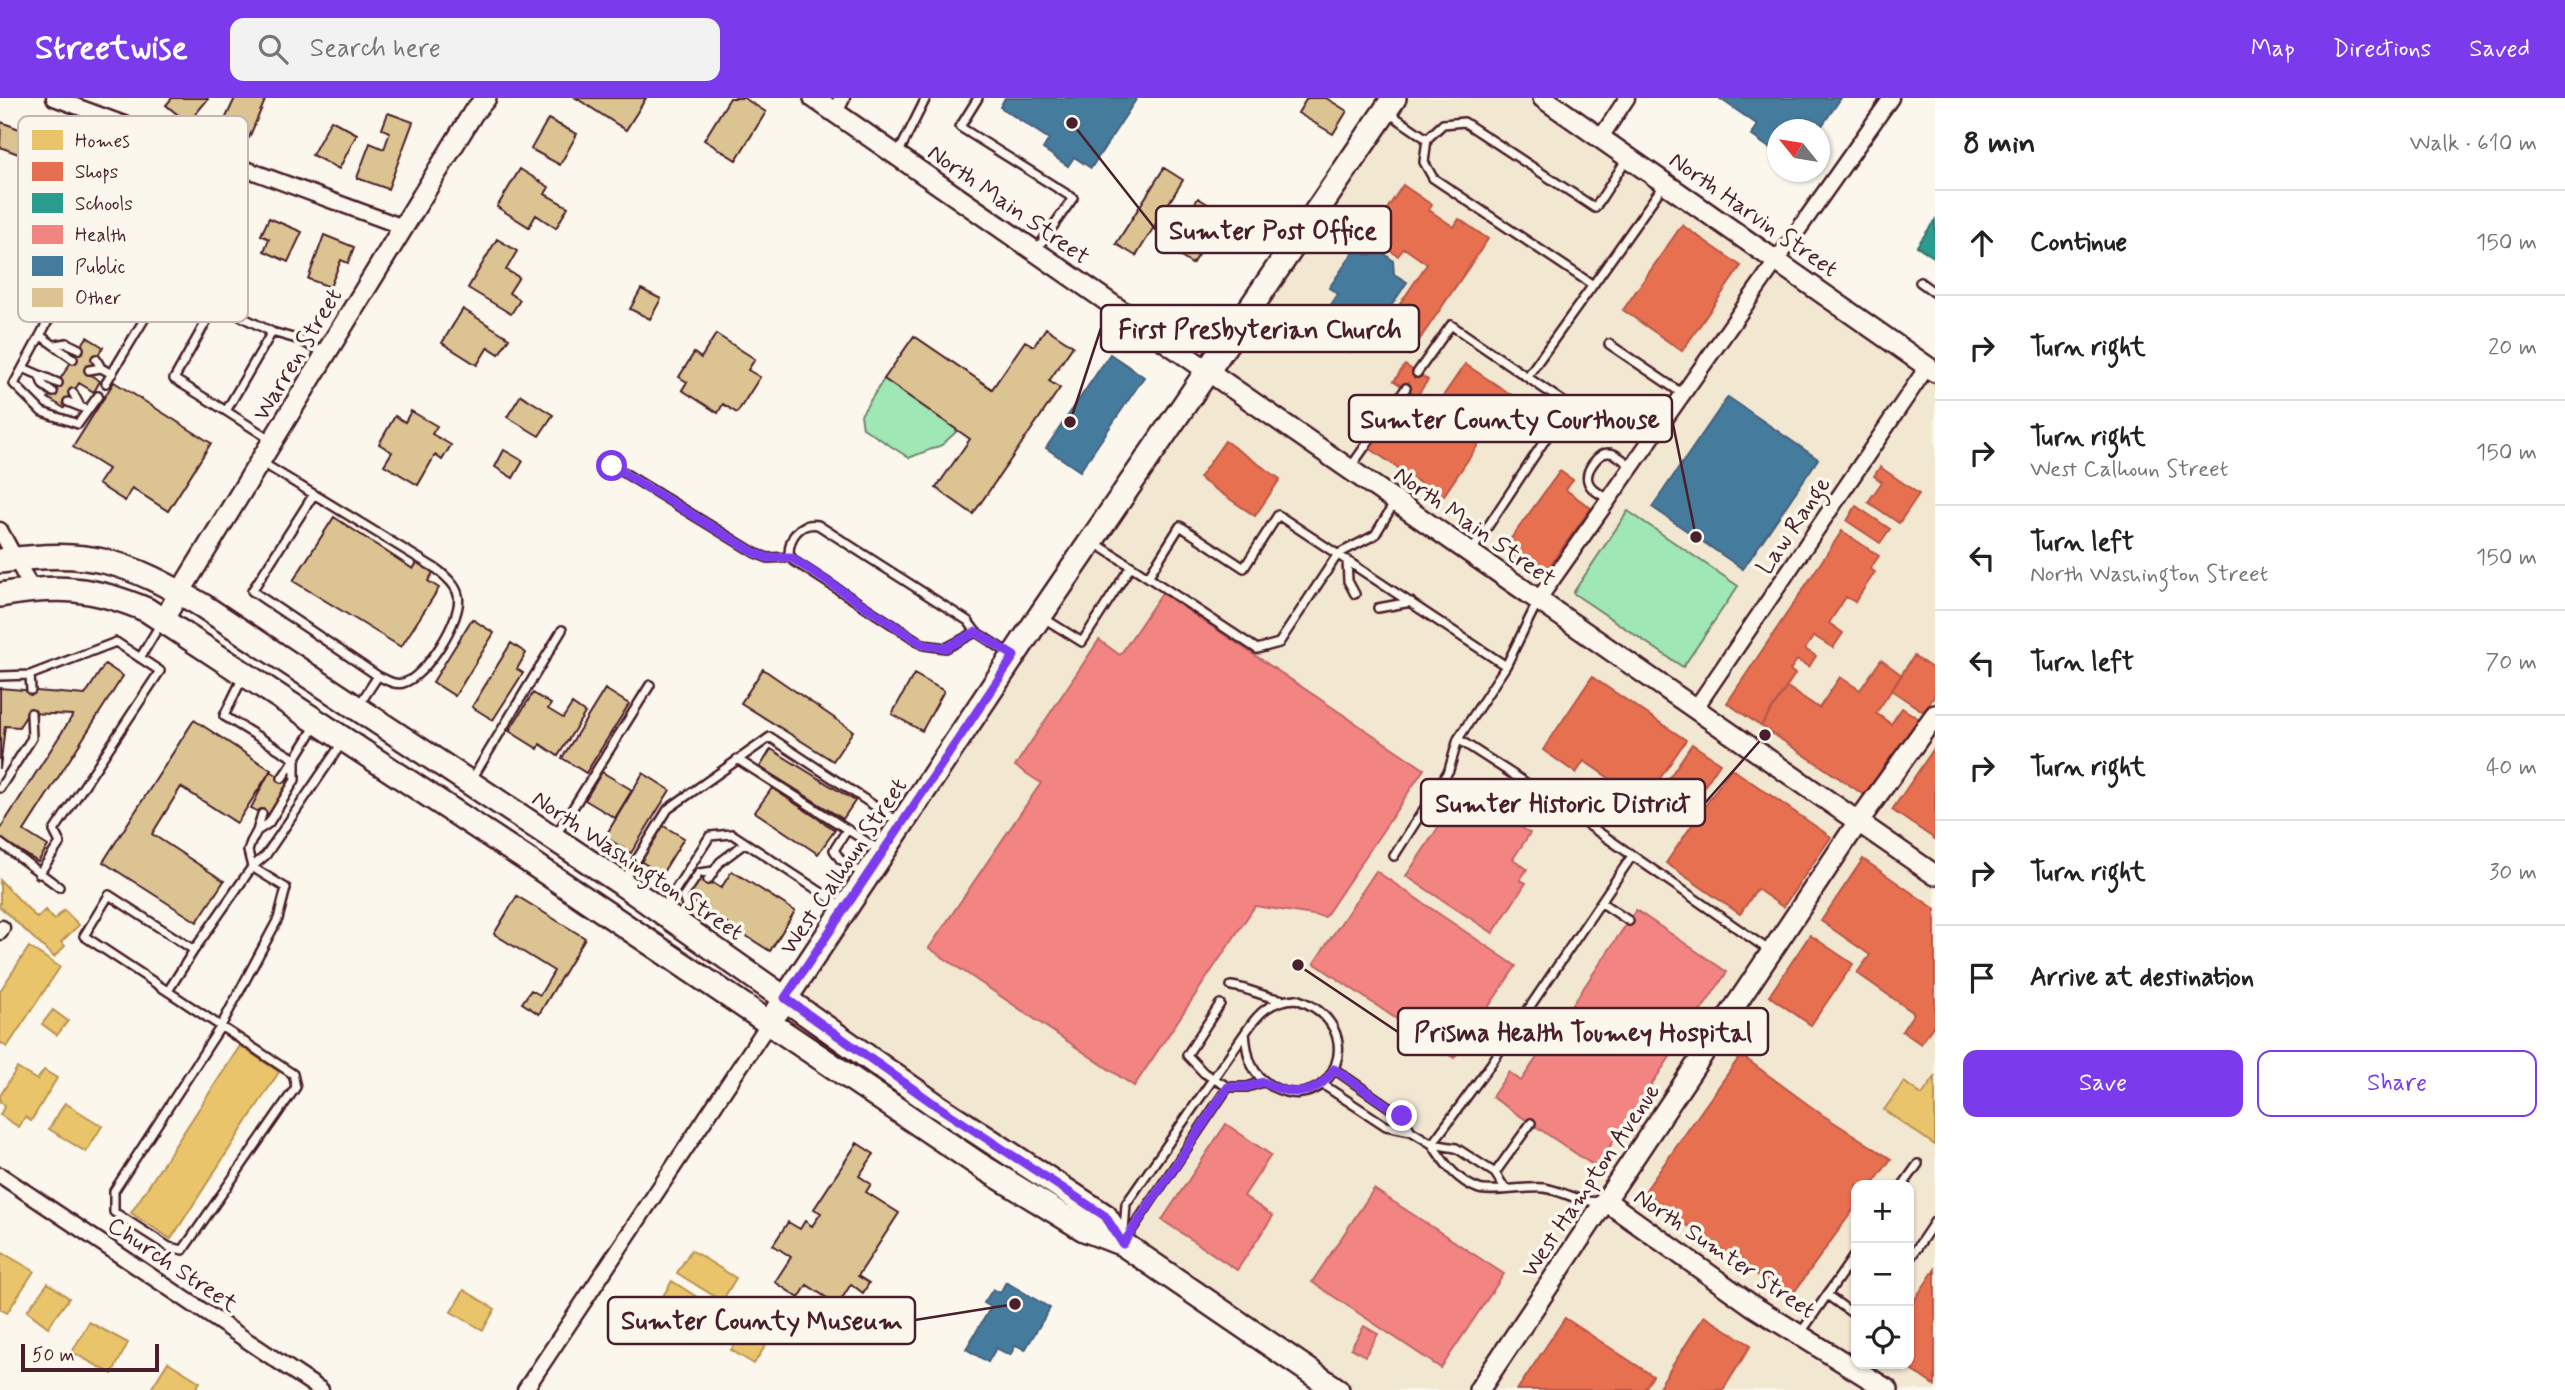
<!DOCTYPE html>
<meta charset="utf-8">
<style>
:root{--surface:#fff;--page:#f2f2f2;--text:#222;--muted:#767676;--line:#e0e0e0;--accent:#7c3aed}
body{margin:0;font-family:Mynerve,sans-serif;background:var(--page);color:var(--text)}
.controls{position:absolute;right:21px;bottom:21px;display:grid;overflow:hidden;border-radius:14px;box-shadow:0 2px 5px #0004}
.controls button{width:63px;height:63px;display:grid;place-items:center;padding:0;border:0;border-bottom:2px solid var(--line);background:var(--surface);color:var(--text);font:35px sans-serif}
.compass{position:absolute;left:1767px;top:21px;width:63px;height:63px;border-radius:50%;background:var(--surface);box-shadow:0 2px 5px #0004;rotate:300deg}
.scale{position:absolute;left:21px;bottom:18px;width:138px;box-sizing:border-box;padding-left:7px;border:4px solid #4a1f2b;border-top:0;font-size:19px;line-height:24px;white-space:nowrap;color:#4a1f2b;-webkit-text-stroke:5px #fbf7ec;paint-order:stroke}
.stop{position:absolute;width:21px;height:21px;margin:-16px;border:5px solid #7c3aed;border-radius:50%;background:#fff}
.stop.end{background:#7c3aed;border-color:#fff;box-shadow:0 2px 7px #0008}
.list{margin:0;padding:0;list-style:none}
h2{display:flex;justify-content:space-between;align-items:center;height:91px;margin:0;padding:0 28px;font-size:30px}
h2 small{font-size:23px;font-weight:400;color:var(--muted)}
.list li{display:grid;grid-template-columns:46px 1fr auto;gap:21px;align-items:center;box-sizing:border-box;height:105px;padding:0 28px;border-top:2px solid var(--line)}
.list b{display:block;font-size:26px;white-space:nowrap}
.list p{margin:0;font-size:23px;white-space:nowrap;color:var(--muted)}
.list em{font-size:23px;font-style:normal;color:var(--muted)}
.actions{display:flex;gap:14px;padding:21px 28px}
.actions a{flex:1;padding:16px 0;border:2px solid var(--accent);border-radius:14px;text-align:center;font-size:24px;color:var(--accent)}
.actions .main{background:var(--accent);color:#fff}
.icon{flex:none;width:38px;height:38px;fill:none;stroke:currentColor;stroke-width:2;stroke-linecap:round;stroke-linejoin:round}
.map{position:relative;flex:none;width:1935px;height:1292px;overflow:hidden}
header{display:flex;align-items:center;gap:42px;box-sizing:border-box;height:98px;padding:0 35px;background:var(--accent);color:#fff}
header strong{font-size:33px}
nav{display:flex;gap:38px;margin-inline-start:auto;font-size:24px}
.search{width:490px;height:63px;background:var(--page);display:flex;align-items:center;gap:18px;box-sizing:border-box;padding:0 24px;border-radius:14px;color:var(--muted);font-size:26px}
main{display:flex}
aside{flex:1;background:var(--surface)}
.map>svg:first-child{display:block}
.built{fill:#f2e7d1;fill-rule:evenodd}
.green{fill:#9fe7b5;stroke:#748370;stroke-width:2}
.homes{fill:#e9c46a;stroke:#b99257;stroke-width:2}
.shops{fill:#e76f51;stroke:#b85746;stroke-width:2}
.schools{fill:#2a9d8f;stroke:#347771;stroke-width:2}
.health{fill:#f28482;stroke:#c06668;stroke-width:2}
.public{fill:#457b9d;stroke:#465f7b;stroke-width:2}
.building{fill:#dcc392;stroke:#4a1f2b;stroke-width:2}
.lines{fill:none;stroke-linecap:round;stroke-linejoin:round}
.lane-casing{stroke:#4a1f2b;stroke-width:12}
.street-casing{stroke:#4a1f2b;stroke-width:19}
.secondary-casing{stroke:#4a1f2b;stroke-width:24}
.primary-casing{stroke:#4a1f2b;stroke-width:28}
.lane{stroke:#fbf7ec;stroke-width:7}
.street{stroke:#fbf7ec;stroke-width:14}
.secondary{stroke:#fbf7ec;stroke-width:19}
.primary{stroke:#fbf7ec;stroke-width:23}
.route{stroke:#7c3aed;stroke-width:9}
.labels{text-anchor:middle;stroke-width:7;stroke-linejoin:round;paint-order:stroke}
.street-label{font-size:24px;fill:#4a1f2b;stroke:#fbf7ec}
.key{fill:#fbf7ec;stroke:#c6b6b2;stroke-width:2}
.key-label{font-size:19px;fill:#4a1f2b}
.leader{fill:none;stroke:#4a1f2b;stroke-width:2.5}
.callout-dot{fill:#4a1f2b;stroke:#fbf7ec;stroke-width:2.5}
.callout{fill:#fbf7ec;stroke:#4a1f2b;stroke-width:2.5}
.callout-label{font-size:26px;text-anchor:middle;font-weight:bold;fill:#4a1f2b}
</style>
<header>
<strong>Streetwise</strong>
<div class="search"><svg class="icon" aria-label="search" viewBox="0 0 24 24"><circle cx="10" cy="10" r="6"/><path d="M15 15l6 6"/></svg>Search here</div>
<nav><a>Map</a><a>Directions</a><a>Saved</a></nav>
</header>
<main>
<div class="map">
<svg width="1935" height="1292" viewBox="0 0 1935 1292">
<rect width="100%" height="100%" fill="#fbf7ec"/>
<filter id="ink" filterUnits="userSpaceOnUse"><feTurbulence type="fractalNoise" baseFrequency=".0143" numOctaves="2"/><feDisplacementMap in="SourceGraphic" scale="14" xChannelSelector="R" yChannelSelector="G"/><feConvolveMatrix kernelMatrix="1 2 1 2 8 2 1 2 1" color-interpolation-filters="sRGB"/></filter>
<g filter="url(#ink)">
<path class="built" d="M1405,0H1527L1779,162L1935,274V1292H1332L776,914ZM1856,1087H1909V1266H1856Z"/>
<path class="green" d="M884,281L958,332L942,347L909,360L863,330L861,317Z
M1628,413L1738,488L1683,569L1573,495Z"/>
<path class="homes" d="M0,782L37,820L45,812L54,822L64,812L79,827L61,844L65,848L54,859L0,809Z
M29,849L60,869L7,949L0,944V893Z
M53,912L68,923L57,937L42,926Z
M240,948L279,974L171,1141L131,1115Z
M17,970L37,982L44,972L57,980L31,1023L25,1019L19,1029L0,1017L5,1007L0,1004V998Z
M1935,979V1047L1884,1012L1904,984L1922,997Z
M65,1005L102,1028L86,1054L49,1031Z
M691,1152L736,1180L722,1203L677,1175Z
M3,1155L34,1173L7,1215L0,1211V1160Z
M672,1183L708,1206L695,1227L659,1205Z
M48,1185L69,1200L48,1229L27,1213Z
M464,1192L495,1211L483,1232L451,1214Z
M762,1204L784,1218L754,1266L731,1252Z
M89,1224L128,1245L112,1276L72,1254Z
M168,1264L200,1284L195,1292L151,1291Z"/>
<path class="shops" d="M1403,87L1432,107L1429,112L1454,129L1459,121L1488,141L1409,257L1379,237L1427,166L1404,150L1398,158L1369,138Z
M1682,127L1741,168L1682,253L1623,212Z
M1465,266L1527,307L1510,332L1495,322L1442,400L1369,350L1404,299L1430,317Z
M1405,267L1428,282L1417,298L1394,283Z
M1225,343L1280,381L1255,418L1199,380Z
M1880,369L1919,396L1899,425L1868,404L1882,384L1874,378Z
M1560,373L1573,382L1566,392L1591,410L1542,478L1504,450Z
M1856,408L1890,431L1880,445L1847,423Z
M1842,433L1879,458L1870,471L1875,474L1855,504L1846,499L1829,525L1843,535L1833,550L1814,538L1805,551L1816,558L1809,569L1797,562L1790,572L1795,576L1761,628L1727,605Z
M1914,558L1935,572V597L1924,614L1891,592Z
M1881,562L1902,577L1876,615L1891,626L1902,610L1921,622L1869,700L1761,628L1787,589L1819,610L1840,579L1860,592Z
M1592,579L1686,642L1644,704L1584,663L1576,675L1543,652Z
M1692,646L1720,665L1689,711L1661,692Z
M1935,649V741L1892,712Z
M1731,670L1831,739L1783,809L1757,791L1740,816L1666,765Z
M1863,761L1935,811V925L1921,946L1902,933L1914,915L1857,875L1870,857L1821,823Z
M1810,837L1853,866L1811,927L1769,898Z
M1741,957L1821,1016L1891,1061L1872,1087H1856V1108L1790,1200L1643,1096Z
M1935,1171V1288L1903,1266H1909V1210Z
M1704,1218L1751,1247L1723,1292H1657Z
M1565,1220L1653,1278L1644,1292H1517Z"/>
<path class="schools" d="M1935,122V160L1917,148Z"/>
<path class="health" d="M1162,495L1424,671L1325,819L1255,808L1134,988L929,850L1041,685L1015,668L1099,542L1120,557Z
M1463,692L1530,735L1513,761L1527,771L1520,782L1526,785L1493,835L1406,778Z
M1376,773L1516,868L1454,960L1314,865Z
M1636,812L1727,874L1596,1069L1492,999L1509,974L1521,983Z
M1226,1026L1271,1057L1244,1098L1273,1118L1237,1172L1162,1122Z
M1374,1091L1504,1176L1441,1270L1312,1184Z
M1364,1228L1378,1236L1365,1258L1351,1250Z"/>
<path class="public" d="M1005,0H1137L1091,70L1074,59L1068,68L1043,51L1049,41L1000,9Z
M1719,0H1841L1819,32H1778V56L1751,37L1758,27Z
M1357,149L1368,157L1382,153L1393,163L1394,176L1407,184L1380,225L1372,220L1349,254L1315,231L1338,196L1329,190Z
M1110,256L1144,279L1080,373L1046,350Z
M1728,299L1818,361L1743,471L1652,409Z
M1006,1184L1050,1210L1025,1252L1016,1247L1010,1257L996,1250L988,1264L966,1251L991,1209L984,1205L993,1191L1000,1195Z"/>
<path class="building" d="M172,0H207L208,1L188,25L166,7Z
M235,0H266L249,40L222,28Z
M576,0H646L626,32Z
M730,0H744L766,14L736,62L704,42Z
M1307,0H1326L1347,13L1333,36L1298,15Z
M388,15L413,24L388,91L357,80L370,45L384,51L390,34L382,31Z
M548,21L577,36L560,67L531,51Z
M331,22L357,36L339,71L312,57Z
M1,24L43,40L34,62L0,49Z
M1164,70L1183,82L1136,158L1116,146Z
M520,71L549,89L545,96L568,109L556,130L536,117L529,129L497,109Z
M1198,100L1224,116L1192,166L1167,150Z
M269,120L302,134L288,164L264,153L269,141L261,137Z
M324,137L354,149L348,165L341,162L330,189L308,181Z
M497,141L517,153L506,172L519,179L509,195L520,202L511,216L468,190Z
M641,191L661,201L650,221L630,211Z
M463,211L509,240L499,256L488,249L477,267L442,245Z
M1046,230L1073,248L1049,283L1060,290L973,416L936,390L970,341L884,281L914,238L992,291L1025,243L1034,248Z
M716,236L755,261L748,272L760,279L737,315L723,306L718,315L682,292L687,284L679,279L694,255L701,260Z
M87,239L103,249L87,275L100,283L94,294L79,285L64,310L48,300Z
M114,284L211,345L168,413L132,390L125,403L98,386L108,371L73,349Z
M521,297L553,317L539,338L507,319Z
M411,313L437,328L432,336L451,347L442,362L435,357L418,387L384,367L392,354L379,346L395,318L405,324Z
M504,352L523,363L513,380L495,369Z
M334,419L413,471L418,463L434,473L428,483L439,490L401,549L293,483Z
M472,521L494,535L455,598L433,584Z
M511,545L526,555L517,571L523,575L493,622L472,609Z
M105,566L123,578L24,733L48,748L38,764L0,740V731L73,617L28,615L19,629L5,628L0,671V590L85,597Z
M763,571L853,633L833,663L741,605Z
M914,576L944,593L922,633L892,616Z
M605,591L629,606L586,675L562,660Z
M533,595L551,606L548,611L563,620L572,606L585,615L558,658L540,646L538,651L509,633Z
M194,622L271,672L237,725L181,689L152,736L224,783L197,824L103,764Z
M771,651L855,703L843,721L760,669Z
M270,673L289,684L270,720L251,710Z
M602,674L632,692L615,720L585,702Z
M643,675L670,692L631,755L605,739Z
M772,690L835,732L818,756L755,714Z
M662,727L684,740L662,776L640,763Z
M732,773L795,813L770,853L685,799L699,776L721,790Z
M517,798L585,840L539,916L522,905L531,892L540,897L554,873L494,836Z
M857,1045L874,1056L859,1078L871,1086L866,1094L899,1115L858,1178L869,1185L863,1195L851,1186L838,1207L807,1187L799,1200L775,1184L791,1159L773,1147L788,1124L800,1131L805,1123L812,1128L821,1115L814,1111Z"/>
<g class="lines">
<g class="lane-casing">
<path id="lane" d="M978,0L960,29L1073,100L1037,151
M1389,15L1427,41L1424,64L1433,80L1593,187L1665,85
M1427,41L1443,26L1464,24L1595,110L1628,59
M898,56L926,0
M53,144L216,206L174,281L226,313L272,234L300,242L325,256
M83,158L14,286L42,314L78,326L98,298
M1920,184L1935,195
M216,206L272,234
M41,238L73,261
M1609,246L1683,296
M56,247L67,245L79,251
M96,261L101,270L112,276
M23,270L58,285
M89,272L101,270
M1417,275L1451,227L1527,279
M40,279L43,287L53,294
M106,285L166,185
M73,295L79,306
M68,304L88,312
M226,313L273,343
M261,364L438,472C446,479 456,487 458,497C464,519 424,581 403,585C393,587 387,582 378,578L252,493L314,396
M613,368L755,455L768,460L790,459
M1350,370L1406,290
M1609,401C1602,397 1590,392 1588,383C1585,373 1598,354 1609,355C1617,355 1626,365 1633,369
M1095,445L1131,468
M1471,454L1568,307L1527,279L1593,187
M1347,462L1348,483L1355,496
M1148,479L1180,428L1244,470L1278,417L1506,568
M1378,510L1411,504
M1042,519L1082,544L1131,468L1257,551L1279,545L1338,456L1375,437L1395,404
M976,534L946,550L924,547L794,463L789,456C789,439 800,424 818,427L968,523L976,534L1010,556
M140,560L161,525
M30,577L31,592
M0,578L30,577L116,544L160,573L54,733L60,745L39,776
M243,579L224,618L295,661L282,680
M359,607L378,578
M1458,641L1551,701L1770,853
M737,661L881,753
M472,681L562,532
M0,690L32,640L31,615
M847,732L834,752L840,761L863,776
M257,733L262,716
M556,737L650,587
M0,745L59,789
M1394,758L1449,672L1458,641L1506,568L1538,503
M624,782L668,711L770,639L899,724
M708,782L720,764L744,746
M1602,805L1629,823
M663,811L710,738L732,736L842,808
M688,813L683,799L699,775L714,773
M194,852L252,769L266,757L342,645
M1231,888C1249,890 1262,899 1280,901
M168,893L194,852L109,797L84,838L293,976L296,989L183,1152L169,1149L114,1114V1093L221,928L278,821L286,790L252,769L248,753L251,744L257,733L269,725L295,682V661L316,627
M1296,901C1374,928 1331,1020 1273,989C1251,977 1247,959 1245,935C1258,915 1271,902 1296,901Z
M1220,906L1187,957L1204,975L1228,989
M1334,971L1402,1018L1411,1033
M1322,986L1386,1028L1411,1033L1432,1046L1456,1050L1495,1075L1504,1089
M1432,1046L1491,966L1632,758
M1432,1046C1444,1065 1457,1083 1479,1091C1489,1095 1529,1088 1544,1090C1565,1093 1580,1106 1601,1103
M1495,1075L1531,1025
M1903,1087L1918,1066
M1124,1134L1126,1106L1245,935
M1125,1142L1228,989H1247L1263,984
M1909,1162L1935,1123
M1827,1197L1856,1218
M1800,1236L1856,1155"/>
</g>
<g class="street-casing">
<path id="street" d="M54,0L403,129
M835,14L842,0
M1601,39L1627,0
M0,432L32,491
M1538,502L1891,0
M1695,611L1927,269
M0,834L2,830
M0,1077L321,1292
M525,1292L769,925"/>
</g>
<g class="secondary-casing">
<path id="secondary" d="M814,0L1935,777
M1543,0L1935,274
M163,522L473,15L486,0
M1606,1103L1753,1208L1888,1292
M1479,1292L1858,724L1935,617"/>
</g>
<g class="primary-casing">
<path id="primary" d="M0,463C91,451 125,462 203,508L621,785L937,1008L1105,1118L1123,1146
M0,497C58,487 93,489 147,512L526,761L978,1066L1084,1131L1123,1146L1337,1292
M777,913L1040,518L1394,0"/>
</g>
<use href="#lane" class="lane"/>
<use href="#street" class="street"/>
<use href="#secondary" class="secondary"/>
<use href="#primary" class="primary"/>
</g>
</g>
<g class="lines" filter="url(#ink)">
<path class="route" d="M612,368L755,455L768,460L790,459L924,547L946,550L976,534L1014,558L785,900L937,1008L1105,1118L1123,1146L1228,989H1247L1263,984C1290,998 1316,1000 1334,971L1402,1018"/>
</g>
<g class="labels">
<g class="street-label">
<text transform="translate(1009 106) rotate(35)" y="8">North Main Street</text>
<text transform="translate(1754 116) rotate(35)" y="8">North Harvin Street</text>
<text transform="translate(297 256) rotate(-59)" y="8">Warren Street</text>
<text transform="translate(1793 427) rotate(-56)" y="8">Law Range</text>
<text transform="translate(1475 428) rotate(35)" y="8">North Main Street</text>
<text transform="translate(638 767) rotate(34)" y="8">North Washington Street</text>
<text transform="translate(843 768) rotate(-56)" y="8">West Calhoun Street</text>
<text transform="translate(1590 1082) rotate(-56)" y="8">West Hampton Avenue</text>
<text transform="translate(1725 1155) rotate(34)" y="8">North Sumter Street</text>
<text transform="translate(173 1166) rotate(34)" y="8">Church Street</text>
</g>
</g>
<rect x="18" y="18" width="230" height="206" rx="10" class="key"/>
<rect x="32" y="32" width="31" height="20" fill="#e9c46a"/>
<rect x="32" y="64" width="31" height="19" fill="#e76f51"/>
<rect x="32" y="95" width="31" height="20" fill="#2a9d8f"/>
<rect x="32" y="127" width="31" height="19" fill="#f28482"/>
<rect x="32" y="158" width="31" height="20" fill="#457b9d"/>
<rect x="32" y="190" width="31" height="19" fill="#dcc392"/>
<g class="key-label">
<text x="75" y="49">Homes</text>
<text x="75" y="80">Shops</text>
<text x="75" y="112">Schools</text>
<text x="75" y="143">Health</text>
<text x="75" y="175">Public</text>
<text x="75" y="206">Other</text>
</g>
<path class="leader" d="M1072 25L1156 132M1070 324L1101 230M1696 439L1672 321M1765 637L1705 705M1298 867L1398 934M1015 1206L915 1222"/>
<g class="callout-dot">
<circle cx="1072" cy="25" r="7"/>
<circle cx="1070" cy="324" r="7"/>
<circle cx="1696" cy="439" r="7"/>
<circle cx="1765" cy="637" r="7"/>
<circle cx="1298" cy="867" r="7"/>
<circle cx="1015" cy="1206" r="7"/>
</g>
<g class="callout">
<rect x="1156" y="108" width="235" height="47" rx="7"/>
<rect x="1101" y="207" width="318" height="47" rx="7"/>
<rect x="1349" y="297" width="323" height="47" rx="7"/>
<rect x="1421" y="681" width="284" height="47" rx="7"/>
<rect x="1398" y="910" width="370" height="47" rx="7"/>
<rect x="608" y="1199" width="307" height="47" rx="7"/>
</g>
<g class="callout-label">
<text x="1273" y="141">Sumter Post Office</text>
<text x="1260" y="240">First Presbyterian Church</text>
<text x="1510" y="330">Sumter County Courthouse</text>
<text x="1563" y="714">Sumter Historic District</text>
<text x="1583" y="943">Prisma Health Toumey Hospital</text>
<text x="762" y="1231">Sumter County Museum</text>
</g>
</svg>
<div class="controls">
<button>+</button>
<button>−</button>
<button><svg class="icon" aria-label="locate" viewBox="0 0 24 24"><circle cx="12" cy="12" r="6"/><path d="M12 2v4M12 18v4M2 12h4M18 12h4"/></svg></button>
</div>
<svg class="compass" viewBox="-18 -18 36 36"><path d="M0-13l5 13h-10z" fill="#e53935"/><path d="M0 13l5-13h-10z" fill="#767676"/></svg>
<div class="scale">50 m</div>
<div class="stop" style="left:612px;top:368px"></div>
<div class="stop end" style="left:1402px;top:1018px"></div>
</div>
<aside>
<h2>8 min<small>Walk · 610 m</small></h2>
<ul class="list">
<li><svg class="icon" aria-label="ahead" viewBox="0 0 24 24"><path d="M12 20V5M6 11l6-6 6 6"/></svg><div><b>Continue</b></div><em>150 m</em></li>
<li><svg class="icon" aria-label="right" viewBox="0 0 24 24"><path d="M7 20v-9h11M14 6l5 5-5 5"/></svg><div><b>Turn right</b></div><em>20 m</em></li>
<li><svg class="icon" aria-label="right" viewBox="0 0 24 24"><path d="M7 20v-9h11M14 6l5 5-5 5"/></svg><div><b>Turn right</b><p>West Calhoun Street</p></div><em>150 m</em></li>
<li><svg class="icon" aria-label="left" viewBox="0 0 24 24"><path d="M17 20v-9H6M10 6l-5 5 5 5"/></svg><div><b>Turn left</b><p>North Washington Street</p></div><em>150 m</em></li>
<li><svg class="icon" aria-label="left" viewBox="0 0 24 24"><path d="M17 20v-9H6M10 6l-5 5 5 5"/></svg><div><b>Turn left</b></div><em>70 m</em></li>
<li><svg class="icon" aria-label="right" viewBox="0 0 24 24"><path d="M7 20v-9h11M14 6l5 5-5 5"/></svg><div><b>Turn right</b></div><em>40 m</em></li>
<li><svg class="icon" aria-label="right" viewBox="0 0 24 24"><path d="M7 20v-9h11M14 6l5 5-5 5"/></svg><div><b>Turn right</b></div><em>30 m</em></li>
<li><svg class="icon" aria-label="arrive" viewBox="0 0 24 24"><path d="M6 21V4h12l-3 4 3 4H6"/></svg><div><b>Arrive at destination</b></div></li>
</ul>
<div class="actions"><a class="main">Save</a><a>Share</a></div>
</aside>
</main>
